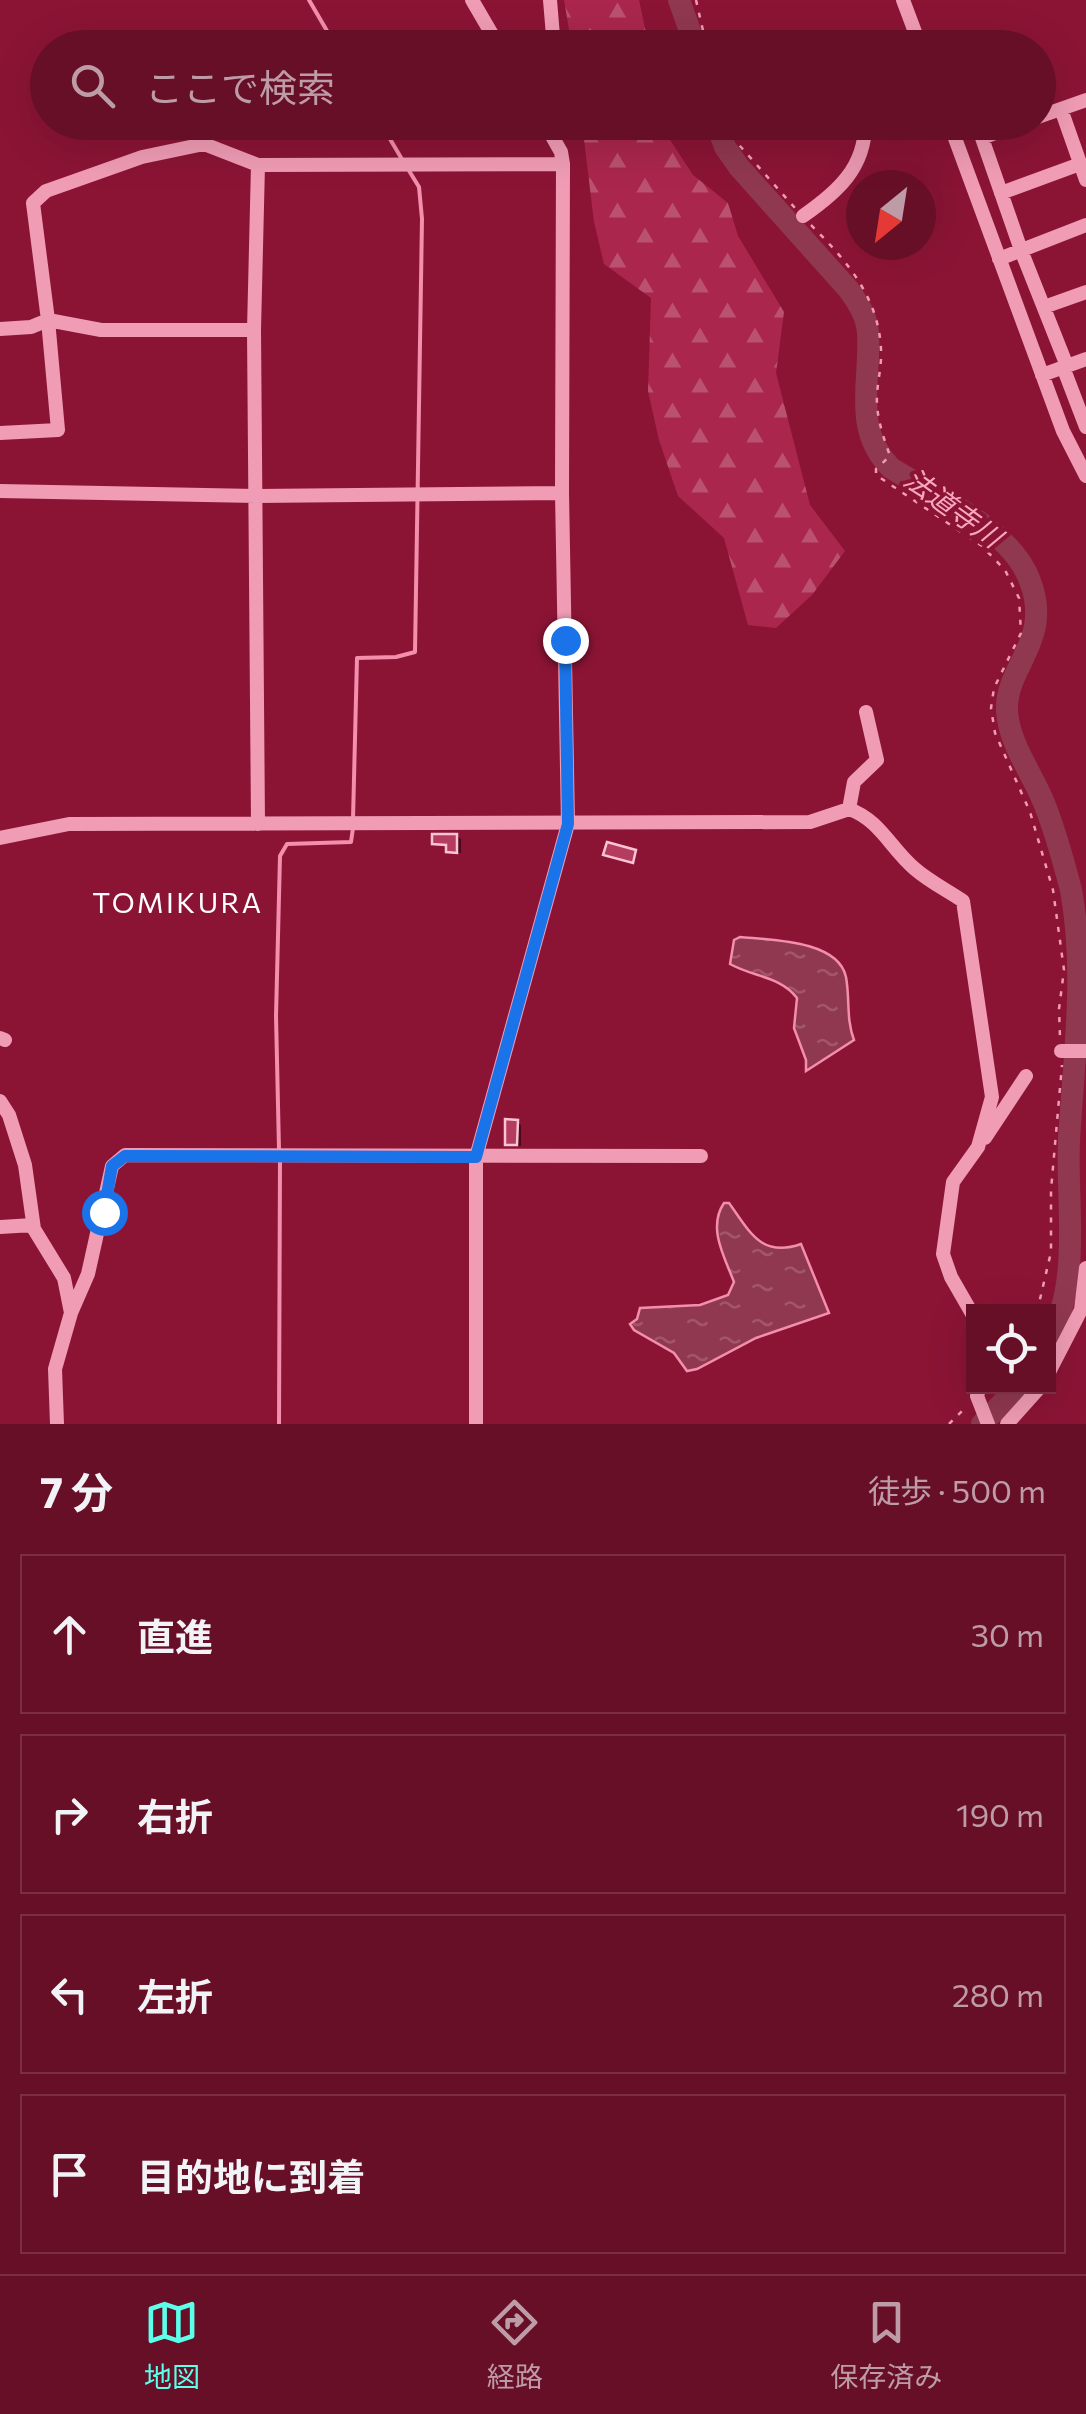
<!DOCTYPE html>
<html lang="ja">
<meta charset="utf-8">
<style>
:root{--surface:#680f28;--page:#701d34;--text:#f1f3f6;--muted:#bd9ca8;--line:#7b2f45;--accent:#5bffea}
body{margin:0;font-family:Commissioner,"Noto Sans JP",sans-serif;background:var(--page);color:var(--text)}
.controls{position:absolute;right:30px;bottom:30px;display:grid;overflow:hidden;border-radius:0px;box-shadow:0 10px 40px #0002}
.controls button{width:90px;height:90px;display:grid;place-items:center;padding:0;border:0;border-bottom:2px solid var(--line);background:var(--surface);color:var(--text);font:50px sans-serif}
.compass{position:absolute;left:846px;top:170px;width:90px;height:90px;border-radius:50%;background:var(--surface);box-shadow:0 10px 40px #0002;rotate:210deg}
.stop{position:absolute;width:30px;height:30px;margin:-22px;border:8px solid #1a73e8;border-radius:50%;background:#fff}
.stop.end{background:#1a73e8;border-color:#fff;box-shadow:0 2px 10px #0008}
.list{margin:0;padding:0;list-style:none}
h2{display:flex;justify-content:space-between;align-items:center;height:130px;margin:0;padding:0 40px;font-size:42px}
h2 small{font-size:32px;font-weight:400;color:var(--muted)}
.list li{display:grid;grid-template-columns:65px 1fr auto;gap:30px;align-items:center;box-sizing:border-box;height:160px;margin:0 20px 20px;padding:0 20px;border:2px solid var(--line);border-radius:0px}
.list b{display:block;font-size:38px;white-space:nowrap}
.list em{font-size:32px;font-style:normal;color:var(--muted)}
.icon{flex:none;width:55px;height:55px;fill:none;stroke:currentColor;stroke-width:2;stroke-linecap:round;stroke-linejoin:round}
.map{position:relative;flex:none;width:1086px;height:1424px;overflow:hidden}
.search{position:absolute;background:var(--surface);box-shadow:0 10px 40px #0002;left:30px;right:30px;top:30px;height:110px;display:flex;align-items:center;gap:25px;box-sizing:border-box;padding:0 35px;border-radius:55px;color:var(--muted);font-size:38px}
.sheet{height:850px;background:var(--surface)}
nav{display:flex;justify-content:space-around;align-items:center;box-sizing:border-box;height:140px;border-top:2px solid var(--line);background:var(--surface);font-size:28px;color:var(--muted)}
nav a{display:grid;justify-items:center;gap:5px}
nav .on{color:var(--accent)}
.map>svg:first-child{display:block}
.forest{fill:url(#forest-firs)}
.water{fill:url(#water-ripples);stroke:#f38ead;stroke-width:2.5}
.shadow{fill:#0007}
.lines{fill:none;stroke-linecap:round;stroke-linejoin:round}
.stream{stroke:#f38ead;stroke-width:4}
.river{stroke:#903850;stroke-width:22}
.building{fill:#b43d5f;stroke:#fbc3d4;stroke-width:2.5}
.path{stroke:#f09cb5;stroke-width:2.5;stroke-dasharray:5 8;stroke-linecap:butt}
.minor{stroke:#f09cb5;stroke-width:14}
.route{stroke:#1a73e8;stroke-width:12}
.labels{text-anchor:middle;stroke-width:8;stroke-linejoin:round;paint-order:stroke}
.water-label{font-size:28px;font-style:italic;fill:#f7a8c0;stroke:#8b1435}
.neighbourhood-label{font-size:28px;letter-spacing:2.5px;fill:#fff;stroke:#8b1435}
</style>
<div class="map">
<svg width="1086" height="1424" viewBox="0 0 1086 1424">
<defs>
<pattern id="forest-firs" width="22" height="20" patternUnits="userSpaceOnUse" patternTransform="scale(2.5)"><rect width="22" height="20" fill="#aa264d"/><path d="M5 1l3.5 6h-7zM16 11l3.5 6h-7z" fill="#bb5171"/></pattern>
<pattern id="water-ripples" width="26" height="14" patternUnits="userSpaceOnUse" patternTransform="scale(2.5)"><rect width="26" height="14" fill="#903850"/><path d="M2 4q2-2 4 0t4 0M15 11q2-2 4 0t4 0" fill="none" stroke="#a1566a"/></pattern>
</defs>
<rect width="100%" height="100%" fill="#8b1435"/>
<path class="forest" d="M564,0H639L649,47H572Z
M582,123H659L693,175L728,203L738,236L784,312L776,373L810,505L845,551L812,595L776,628L748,625L724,538L678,496L659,440L648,391L651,298L604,264L594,222Z"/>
<path class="water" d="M740,937C770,940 838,940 846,977C850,999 846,1019 854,1040L806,1071V1060L794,1028L797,998C780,976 753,977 730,964L734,940Z
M724,1203H729C750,1232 761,1258 801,1244L829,1313L756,1338L697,1369L687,1371L674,1353L634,1330L630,1324L637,1319L640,1308L700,1305L728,1295L734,1282C725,1258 707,1228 724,1203Z"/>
<path class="shadow" d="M457,836L461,839V853L449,851V846L434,843Z
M517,1122L521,1125V1146H511L507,1144Z"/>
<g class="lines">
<path class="stream" d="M309,0L337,48
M380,122L403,161
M353,819L357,658L396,657L415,652L422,219L419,187L408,169
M279,1149L276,1016L280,856L287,844L351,842L353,828
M279,1424L280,1158"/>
<path class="river" d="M679,0L696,48
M716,122L725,147L739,167L849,290C858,303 867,316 868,333C871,382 852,429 891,468C936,496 1011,529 1030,581C1053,641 1005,666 1007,711C1009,742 1029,769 1041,796C1054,825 1063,859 1071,890C1086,973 1074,1056 1069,1140C1066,1206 1082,1281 1048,1342
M982,1424L1019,1386"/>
</g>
<path class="building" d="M432,834H457V853L446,852V845L432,844Z
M607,842L636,850L633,863L603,855Z
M505,1119L518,1120L517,1145H505Z"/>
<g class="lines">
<path class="path" d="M696,0L707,48
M729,122L740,146L795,208
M811,225C846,260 879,297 881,350C882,368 876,386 877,404C878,422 884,439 890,456L876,469V475L982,546L1005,570L1019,598L1021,633L994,688L991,708L995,733L1030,812L1053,890L1064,970L1059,1009L1060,1037
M1037,1312L1051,1252V1190L1062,1065
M949,1424L966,1407"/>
<path class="minor" d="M472,0L500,48
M550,0L554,48
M903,0L921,48
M1061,109L1086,180
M1038,117L1086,100
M949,122L1063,431L1086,476
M1025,122L982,138L1021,250L1067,366
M1001,193L1080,164
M803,216C836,193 866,168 865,122
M999,259L1086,225
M1044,307L1086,292
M0,329L31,327L48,320L58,430L0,433
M254,330H101L48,320L33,203L46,191L142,157L204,144L258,165L563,164
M1063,367L1086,427
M1042,375L1086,359
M0,491L256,496L562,493
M849,809C880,820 891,849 915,869C930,882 947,890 963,901L992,1097L978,1147L953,1182L943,1254L951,1277L974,1317
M258,824L254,330L258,165
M0,838L69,824L810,822L849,809L854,782L877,760L866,712
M0,1038L5,1040
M1061,1051H1086
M0,1101L9,1115L25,1165L34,1229L64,1278L71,1313L55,1369L57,1424
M985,1138L1026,1076
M0,1227L33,1225
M71,1313L88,1274L112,1166L125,1155L701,1156
M1048,1374L1081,1310L1086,1268
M980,1386L977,1396L988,1424
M476,1424V1157L568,824L562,493L563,164L561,152L544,122
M1007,1424L1041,1386"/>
</g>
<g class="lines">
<path class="route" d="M104,1212L112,1166L125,1156L476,1157L568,824L565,640"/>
</g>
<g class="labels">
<g class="water-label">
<text transform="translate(953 508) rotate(36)" y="10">法道寺川</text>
</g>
<g class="neighbourhood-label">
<text x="178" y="913">TOMIKURA</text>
</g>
</g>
</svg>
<div class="controls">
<button><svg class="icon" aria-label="locate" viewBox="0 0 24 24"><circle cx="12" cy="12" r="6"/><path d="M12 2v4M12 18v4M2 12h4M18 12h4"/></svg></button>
</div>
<svg class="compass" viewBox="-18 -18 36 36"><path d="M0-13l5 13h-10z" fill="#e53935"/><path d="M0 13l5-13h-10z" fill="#bd9ca8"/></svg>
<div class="stop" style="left:104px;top:1212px"></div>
<div class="stop end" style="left:565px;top:640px"></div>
<div class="search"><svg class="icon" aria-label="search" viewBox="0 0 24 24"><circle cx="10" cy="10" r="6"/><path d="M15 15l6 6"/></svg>ここで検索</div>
</div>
<section class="sheet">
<h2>7 分<small>徒歩 · 500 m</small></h2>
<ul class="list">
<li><svg class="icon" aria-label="ahead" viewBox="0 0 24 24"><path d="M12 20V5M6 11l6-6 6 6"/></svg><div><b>直進</b></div><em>30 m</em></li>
<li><svg class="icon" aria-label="right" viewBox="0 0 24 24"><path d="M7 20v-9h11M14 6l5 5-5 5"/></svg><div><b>右折</b></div><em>190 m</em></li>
<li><svg class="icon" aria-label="left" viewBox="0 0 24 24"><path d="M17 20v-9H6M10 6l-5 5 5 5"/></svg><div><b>左折</b></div><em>280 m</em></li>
<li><svg class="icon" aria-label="arrive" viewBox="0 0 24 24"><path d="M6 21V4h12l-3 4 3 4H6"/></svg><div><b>目的地に到着</b></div></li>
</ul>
</section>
<nav>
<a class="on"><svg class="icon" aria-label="map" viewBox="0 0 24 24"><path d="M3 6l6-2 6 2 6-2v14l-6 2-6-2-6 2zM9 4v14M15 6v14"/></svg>地図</a>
<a><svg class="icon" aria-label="directions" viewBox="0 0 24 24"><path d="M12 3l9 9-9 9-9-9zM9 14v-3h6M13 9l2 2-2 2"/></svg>経路</a>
<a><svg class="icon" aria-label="saved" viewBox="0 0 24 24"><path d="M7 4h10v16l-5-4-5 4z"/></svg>保存済み</a>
</nav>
